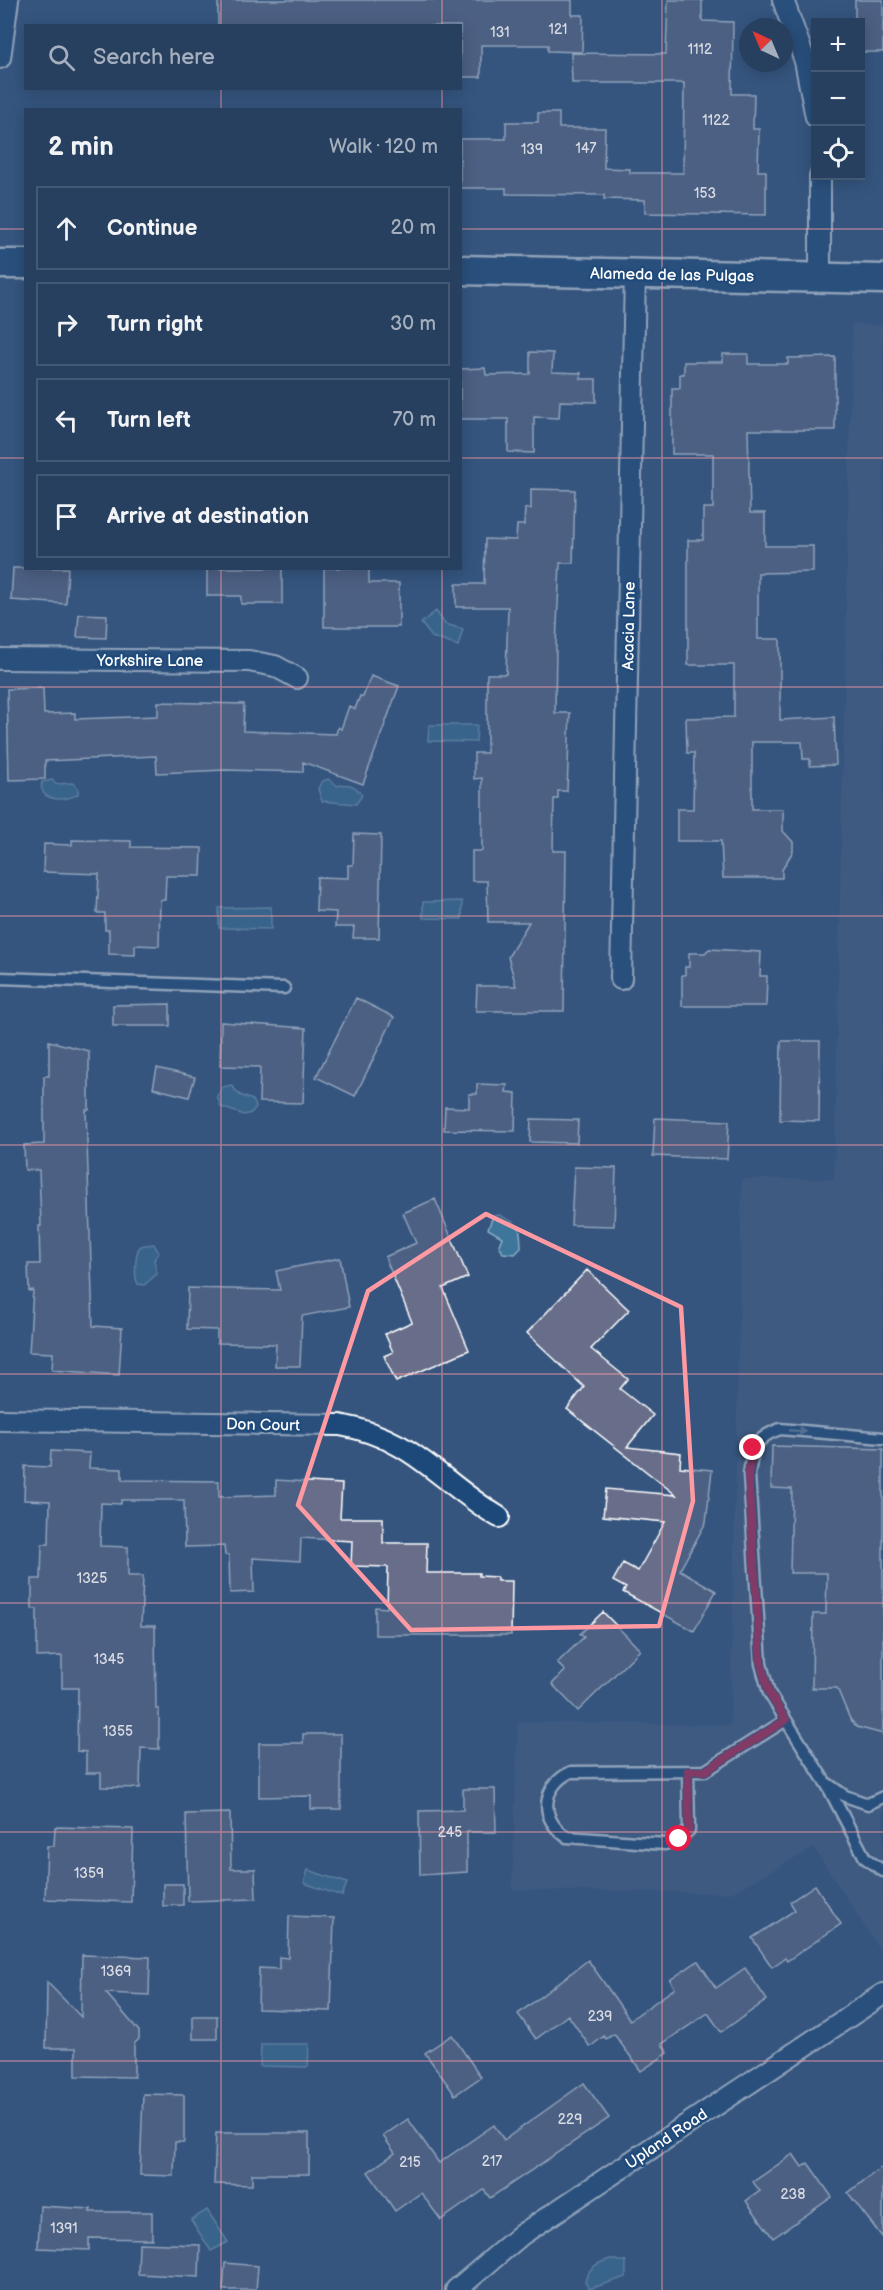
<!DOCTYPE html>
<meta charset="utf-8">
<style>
:root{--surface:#28405f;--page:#344b68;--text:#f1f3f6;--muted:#a5afbd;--line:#445974}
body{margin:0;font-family:"Balsamiq Sans",sans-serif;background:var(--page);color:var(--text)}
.controls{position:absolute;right:18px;top:18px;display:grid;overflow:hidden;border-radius:0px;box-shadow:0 3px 15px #0003}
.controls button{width:54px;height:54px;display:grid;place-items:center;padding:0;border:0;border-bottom:2px solid var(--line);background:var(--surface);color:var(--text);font:30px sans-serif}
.compass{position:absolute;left:739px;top:18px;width:54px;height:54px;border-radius:50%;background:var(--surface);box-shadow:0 3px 15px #0003;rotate:316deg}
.stop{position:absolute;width:18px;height:18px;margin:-14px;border:4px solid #e11d48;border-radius:50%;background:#fff}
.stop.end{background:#e11d48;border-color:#fff;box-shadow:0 2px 6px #0008}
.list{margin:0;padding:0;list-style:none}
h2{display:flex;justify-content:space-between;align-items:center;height:78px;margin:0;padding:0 24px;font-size:26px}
h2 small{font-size:20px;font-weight:400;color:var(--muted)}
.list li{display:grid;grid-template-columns:39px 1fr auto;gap:18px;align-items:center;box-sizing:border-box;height:84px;margin:0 12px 12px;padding:0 12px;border:2px solid var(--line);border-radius:0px}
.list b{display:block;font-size:22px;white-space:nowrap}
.list em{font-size:20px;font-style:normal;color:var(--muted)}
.icon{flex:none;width:33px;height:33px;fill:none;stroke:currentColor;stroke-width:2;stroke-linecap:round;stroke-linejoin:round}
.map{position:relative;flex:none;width:883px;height:2290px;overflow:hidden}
.search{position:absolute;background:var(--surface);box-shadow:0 3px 15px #0003;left:24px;top:24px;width:438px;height:66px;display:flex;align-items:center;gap:15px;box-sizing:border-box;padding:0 21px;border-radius:0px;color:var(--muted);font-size:22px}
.panel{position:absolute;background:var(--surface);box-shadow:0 3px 15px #0003;left:24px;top:108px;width:438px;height:462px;border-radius:0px}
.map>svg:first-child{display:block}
.built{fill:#485f84}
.water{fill:#3e769a;stroke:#8badc2;stroke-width:1.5}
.building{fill:#676e8a;stroke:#fff;stroke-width:1.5}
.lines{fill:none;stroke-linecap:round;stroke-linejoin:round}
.lane-casing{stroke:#fff;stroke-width:15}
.street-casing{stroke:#fff;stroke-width:24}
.secondary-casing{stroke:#fff;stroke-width:33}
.lane{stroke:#1f4a7a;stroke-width:10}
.street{stroke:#1f4a7a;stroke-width:20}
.secondary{stroke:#1f4a7a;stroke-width:28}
.oneway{fill:#7992af}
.route{stroke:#e11d48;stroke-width:8}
.marked{fill:none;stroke:#ff9aa2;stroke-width:4.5;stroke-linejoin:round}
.grid{fill:none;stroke:#ff9aa2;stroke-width:1.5;stroke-opacity:0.55}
.labels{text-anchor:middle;stroke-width:4.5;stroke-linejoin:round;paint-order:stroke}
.number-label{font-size:14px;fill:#d9dbe2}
.street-label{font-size:16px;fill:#fff;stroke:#1f4a7a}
</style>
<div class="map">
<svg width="883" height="2290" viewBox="0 0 883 2290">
<rect width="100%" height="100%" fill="#35557f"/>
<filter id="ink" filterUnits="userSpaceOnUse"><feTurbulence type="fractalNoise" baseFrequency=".0167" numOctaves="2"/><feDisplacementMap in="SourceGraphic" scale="12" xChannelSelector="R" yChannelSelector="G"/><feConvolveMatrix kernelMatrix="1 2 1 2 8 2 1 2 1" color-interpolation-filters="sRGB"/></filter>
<g filter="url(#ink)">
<path class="built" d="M852,323L883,326V1955L814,1848L731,1893L512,1890L518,1722L730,1725L742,1179H834Z"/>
<path class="water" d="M436,611L445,624L463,629L458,646L432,637L421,623Z
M429,725H477L476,742L428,741Z
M328,779L338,786C350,782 355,786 362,795L356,804L322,801L318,789L321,782Z
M52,780L56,784L73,783L78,788V794C67,802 37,802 42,782Z
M462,901V919L423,918V902Z
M271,907V929L219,928V908Z
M231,1085L240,1095L253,1100L256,1107L251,1113L244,1115L221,1107L217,1096L223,1087Z
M499,1215C521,1226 520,1222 521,1248L515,1254L503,1253L499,1245L502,1237L488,1229L493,1216Z
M154,1244L159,1253L154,1260L157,1274L144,1285L138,1284C134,1278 135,1255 139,1248C142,1244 149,1245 154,1244Z
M308,1870L347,1883L342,1896L304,1883Z
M261,2044H309L308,2067L260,2066Z
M207,2210L228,2242L211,2251L191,2220Z
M611,2259L626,2262V2277L589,2289L585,2282C587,2268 598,2262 611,2259Z"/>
<path class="building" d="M218,0H572V15H583L582,52L548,51V45H481V77H460V26H218Z
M668,0H702V21L733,22L732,94H754L753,129H759L758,171H766V215L645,213V200L604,199V195L506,194V188H460V139H506V122H538V113H559V128H605L604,168L630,169V173H683L684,83H572L571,53L666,54Z
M855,0H883V52H861V22H855Z
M530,352L553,353L552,372L581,373V379H596V402L560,401L559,418L534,417V453L508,452V419H460V369L485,368L486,375L530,374Z
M723,354H748V364H788V358L835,357V430H748L750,513H765V546H813V572L758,573V639H780V720L834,717L836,765L810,766V759H803L802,742H752V809H783V831L793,842V851L782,870V878H723L721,841H677V809H693L694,753H687L686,718L734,717V665H688V540H703V508H713V454H672V388H680V374H684V362H723Z
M531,489L575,490L573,563H560L556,646L555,713H570L567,791H558V799H554L553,851H566L564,1011H476L477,986H516L508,957L529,922H488L487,881H472V851H482V778L474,779V753H487V674H506L508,607H456V584H484L485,539L516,540L517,525H524L525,508L531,509Z
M13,568H68L66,604L11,600Z
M207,568H282V604H241V596H207Z
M324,568H369V583H399V627H324Z
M79,614L107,615L106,638L77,637Z
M371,676L399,686L363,784L303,762V772L225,770L157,773L156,756L45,761V779L9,780L7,689L43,688L44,714L75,713V719L158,716V702L244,704L243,731L336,734L338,727L341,729L349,706L355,709L360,696L363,697Z
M354,834L381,835L379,938H353L354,927H335L336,912L316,911L317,877L348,878V865H353Z
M72,840L131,841V847L202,848L201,876H166L165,900H160L159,946L135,945V955L109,954V930H105V913H97L99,874L43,872L44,844L72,845Z
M709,949L761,952L760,976H767L766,1006H682V975H685V967H689V953H705Z
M356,998L394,1017L355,1096L316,1077Z
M170,1004V1026H113V1005Z
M221,1022L306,1028L303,1103L259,1102L260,1067L220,1066Z
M49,1041L89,1051V1110H86L93,1326L122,1328L119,1375L52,1370L53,1353L29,1352L33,1290L29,1291L28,1264H40L39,1226H41L39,1170H25L24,1145L44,1144V1076H49Z
M781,1041H820L819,1121L780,1120Z
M157,1068L195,1077L189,1097L153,1088Z
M477,1084L507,1085L506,1092L516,1093L515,1131L444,1130L445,1107L469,1108V1094H477Z
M655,1118L729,1121L727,1159L653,1156Z
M531,1119L578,1120L577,1143L530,1142Z
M574,1167L616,1168L614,1226L571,1225Z
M435,1199L468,1277L443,1288L469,1350L396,1382L384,1356L393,1352L385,1334L412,1322L385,1257L416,1243L403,1213Z
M340,1258L349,1307L302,1316L300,1366H275L276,1344L217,1343V1330L187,1329L188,1288L280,1290L276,1271Z
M587,1270L629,1310L591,1349L628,1379L620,1389L653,1415L627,1447L681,1453L680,1467L712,1470L706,1522L680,1570L716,1591L694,1631L623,1592L626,1588L613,1581L623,1563L638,1571L665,1522L603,1516L606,1489L676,1495L567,1409L584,1387L527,1333Z
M772,1446L883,1449V1734L857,1727L850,1719L837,1688H812L813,1614H826L827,1573H790L792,1489L771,1488Z
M51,1451L90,1453L89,1468L122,1469V1480L219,1481V1497L276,1495V1480L342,1484L340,1518H383V1543H427L426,1573H479V1576L497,1577V1581H512L511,1635H375V1607L387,1608L388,1567L351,1566L352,1541L301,1538L300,1561L253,1558L254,1592L230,1593L229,1555H225L224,1546L185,1547L184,1500H121V1504L101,1503L100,1546L128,1547V1576H143L141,1626H155L156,1709H159V1749L141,1748L140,1788L101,1787V1773H86V1752L77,1751L78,1688H62V1656L37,1657V1609H32V1579H41L42,1544H49L50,1501L24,1500L25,1466L50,1467Z
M603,1612L640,1650L578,1711L552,1684L565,1671L557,1663L584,1637L580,1634Z
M303,1734H341V1809H311V1796L259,1797V1743H303Z
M463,1789H495L496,1832H467V1872L420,1875L419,1811L463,1810Z
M230,1813L231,1869H255L256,1899L188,1901L186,1814Z
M55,1827L133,1829L131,1902L45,1899L47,1846H54Z
M163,1884H183V1905L163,1906Z
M815,1885L841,1924L787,1961L785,1958L772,1967L752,1938L795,1910L790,1902Z
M289,1916L334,1918L331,2011L258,2009L259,1968L279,1969V1957L288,1958Z
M82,1955L150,1957L149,1995L106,1993L139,2031V2039L134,2044V2077L76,2076V2048H46L47,1982L81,2017Z
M588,1960L630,2020L675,1988L670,1980L698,1961L716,1988L745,1968L767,2000L721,2032L708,2013L662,2044L668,2053L641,2071L614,2034L606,2039L604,2036L590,2047L568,2015L536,2039L518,2014Z
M193,2016H217V2039H193Z
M452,2035L481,2077L455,2095L425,2053Z
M584,2083L609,2118L490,2198L484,2190L441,2220L421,2193L395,2211L368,2172L395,2153L383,2136L408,2119L439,2163L494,2125L504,2140Z
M143,2094L184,2095V2142H175L174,2176L140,2175Z
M216,2133H309V2174H252V2185L214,2184Z
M793,2154L802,2167L808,2163L832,2197L773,2238L746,2201L760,2191L753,2182Z
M883,2166V2238L848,2193Z
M40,2206L91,2209L90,2212H152V2239L89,2238V2250L38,2248Z
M139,2243L200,2245L199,2277L138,2274Z
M225,2263L258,2266L256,2290H223Z"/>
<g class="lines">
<g class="lane-casing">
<path id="lane" d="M0,978L284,988
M883,1438L780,1429C754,1438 753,1449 749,1474L761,1664L769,1693L825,1782L845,1796L868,1804L883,1797
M688,1771L689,1830L679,1839L665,1844L567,1837C539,1820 541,1786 571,1772L705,1771L786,1720
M827,1785L865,1858L883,1871"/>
</g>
<g class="street-casing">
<path id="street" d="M783,0L805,61L816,117
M0,58L8,0
M820,277V176
M0,659L249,661L275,666L297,678
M621,979L635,273
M0,1420L340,1425C415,1438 438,1481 499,1517
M456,2290L521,2235L883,1994"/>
</g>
<g class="secondary-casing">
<path id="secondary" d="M0,264H26
M460,270L883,279"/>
</g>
<use href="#lane" class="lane"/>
<use href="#street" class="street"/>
<use href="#secondary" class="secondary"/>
</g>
<defs><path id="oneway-solid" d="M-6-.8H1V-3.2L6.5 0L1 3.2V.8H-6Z" transform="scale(1.5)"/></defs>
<use class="oneway" href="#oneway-solid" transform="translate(798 1431) rotate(5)"/>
</g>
<g class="lines" filter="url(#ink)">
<path class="route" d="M679,1839L689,1830L688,1771H705L786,1720L769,1693L761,1664L748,1474L753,1448"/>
</g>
<path d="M0 0H883V2290H0ZM486,1214L681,1307L693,1501L659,1626L411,1630L298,1505L368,1291Z" fill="#35557f" fill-opacity=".55" fill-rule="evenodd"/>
<path class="marked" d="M486,1214L681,1307L693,1501L659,1626L411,1630L298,1505L368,1291Z"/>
<path class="grid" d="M221,0V26M442,0V26M662,0V2290M221,88V110M442,88V110M0,229H26M460,229H883M0,458H26M460,458H883M221,568V2290M442,568V2290M0,687H883M0,916H883M0,1145H883M0,1374H883M0,1603H883M0,1832H883M0,2061H883"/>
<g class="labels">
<g class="number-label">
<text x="558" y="34">121</text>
<text x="500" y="37">131</text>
<text x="700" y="54">1112</text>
<text x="716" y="125">1122</text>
<text x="586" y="153">147</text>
<text x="532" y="154">139</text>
<text x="705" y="198">153</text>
<text x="92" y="1583">1325</text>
<text x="109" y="1664">1345</text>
<text x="118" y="1736">1355</text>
<text x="450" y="1837">245</text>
<text x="89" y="1878">1359</text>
<text x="116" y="1976">1369</text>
<text x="600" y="2021">239</text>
<text x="570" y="2124">229</text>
<text x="492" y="2166">217</text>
<text x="410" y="2167">215</text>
<text x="793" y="2199">238</text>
<text x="64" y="2233">1391</text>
</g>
<g class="street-label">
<text transform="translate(672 274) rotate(1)" y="6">Alameda de las Pulgas</text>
<text transform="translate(628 626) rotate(-89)" y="6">Acacia Lane</text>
<text x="150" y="666">Yorkshire Lane</text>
<text transform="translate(263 1424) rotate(1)" y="6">Don Court</text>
<text transform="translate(666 2138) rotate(-34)" y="6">Upland Road</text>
</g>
</g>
</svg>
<div class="controls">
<button>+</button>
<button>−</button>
<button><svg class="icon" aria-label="locate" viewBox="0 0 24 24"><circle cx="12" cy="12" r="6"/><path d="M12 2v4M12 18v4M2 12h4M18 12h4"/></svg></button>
</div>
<svg class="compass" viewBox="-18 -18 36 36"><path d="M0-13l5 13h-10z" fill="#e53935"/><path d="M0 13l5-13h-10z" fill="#a5afbd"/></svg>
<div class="stop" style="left:679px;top:1839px"></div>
<div class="stop end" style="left:753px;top:1448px"></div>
<div class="search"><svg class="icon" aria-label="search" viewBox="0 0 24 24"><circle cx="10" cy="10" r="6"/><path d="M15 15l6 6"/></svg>Search here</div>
<section class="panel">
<h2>2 min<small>Walk · 120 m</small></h2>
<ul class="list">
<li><svg class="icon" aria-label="ahead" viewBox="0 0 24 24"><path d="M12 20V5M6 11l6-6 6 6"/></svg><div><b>Continue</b></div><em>20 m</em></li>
<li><svg class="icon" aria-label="right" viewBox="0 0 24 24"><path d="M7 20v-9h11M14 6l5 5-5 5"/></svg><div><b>Turn right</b></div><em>30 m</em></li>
<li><svg class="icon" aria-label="left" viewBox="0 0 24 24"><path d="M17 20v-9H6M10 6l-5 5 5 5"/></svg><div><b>Turn left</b></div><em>70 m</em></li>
<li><svg class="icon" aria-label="arrive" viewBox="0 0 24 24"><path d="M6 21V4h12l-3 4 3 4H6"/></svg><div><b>Arrive at destination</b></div></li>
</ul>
</section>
</div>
